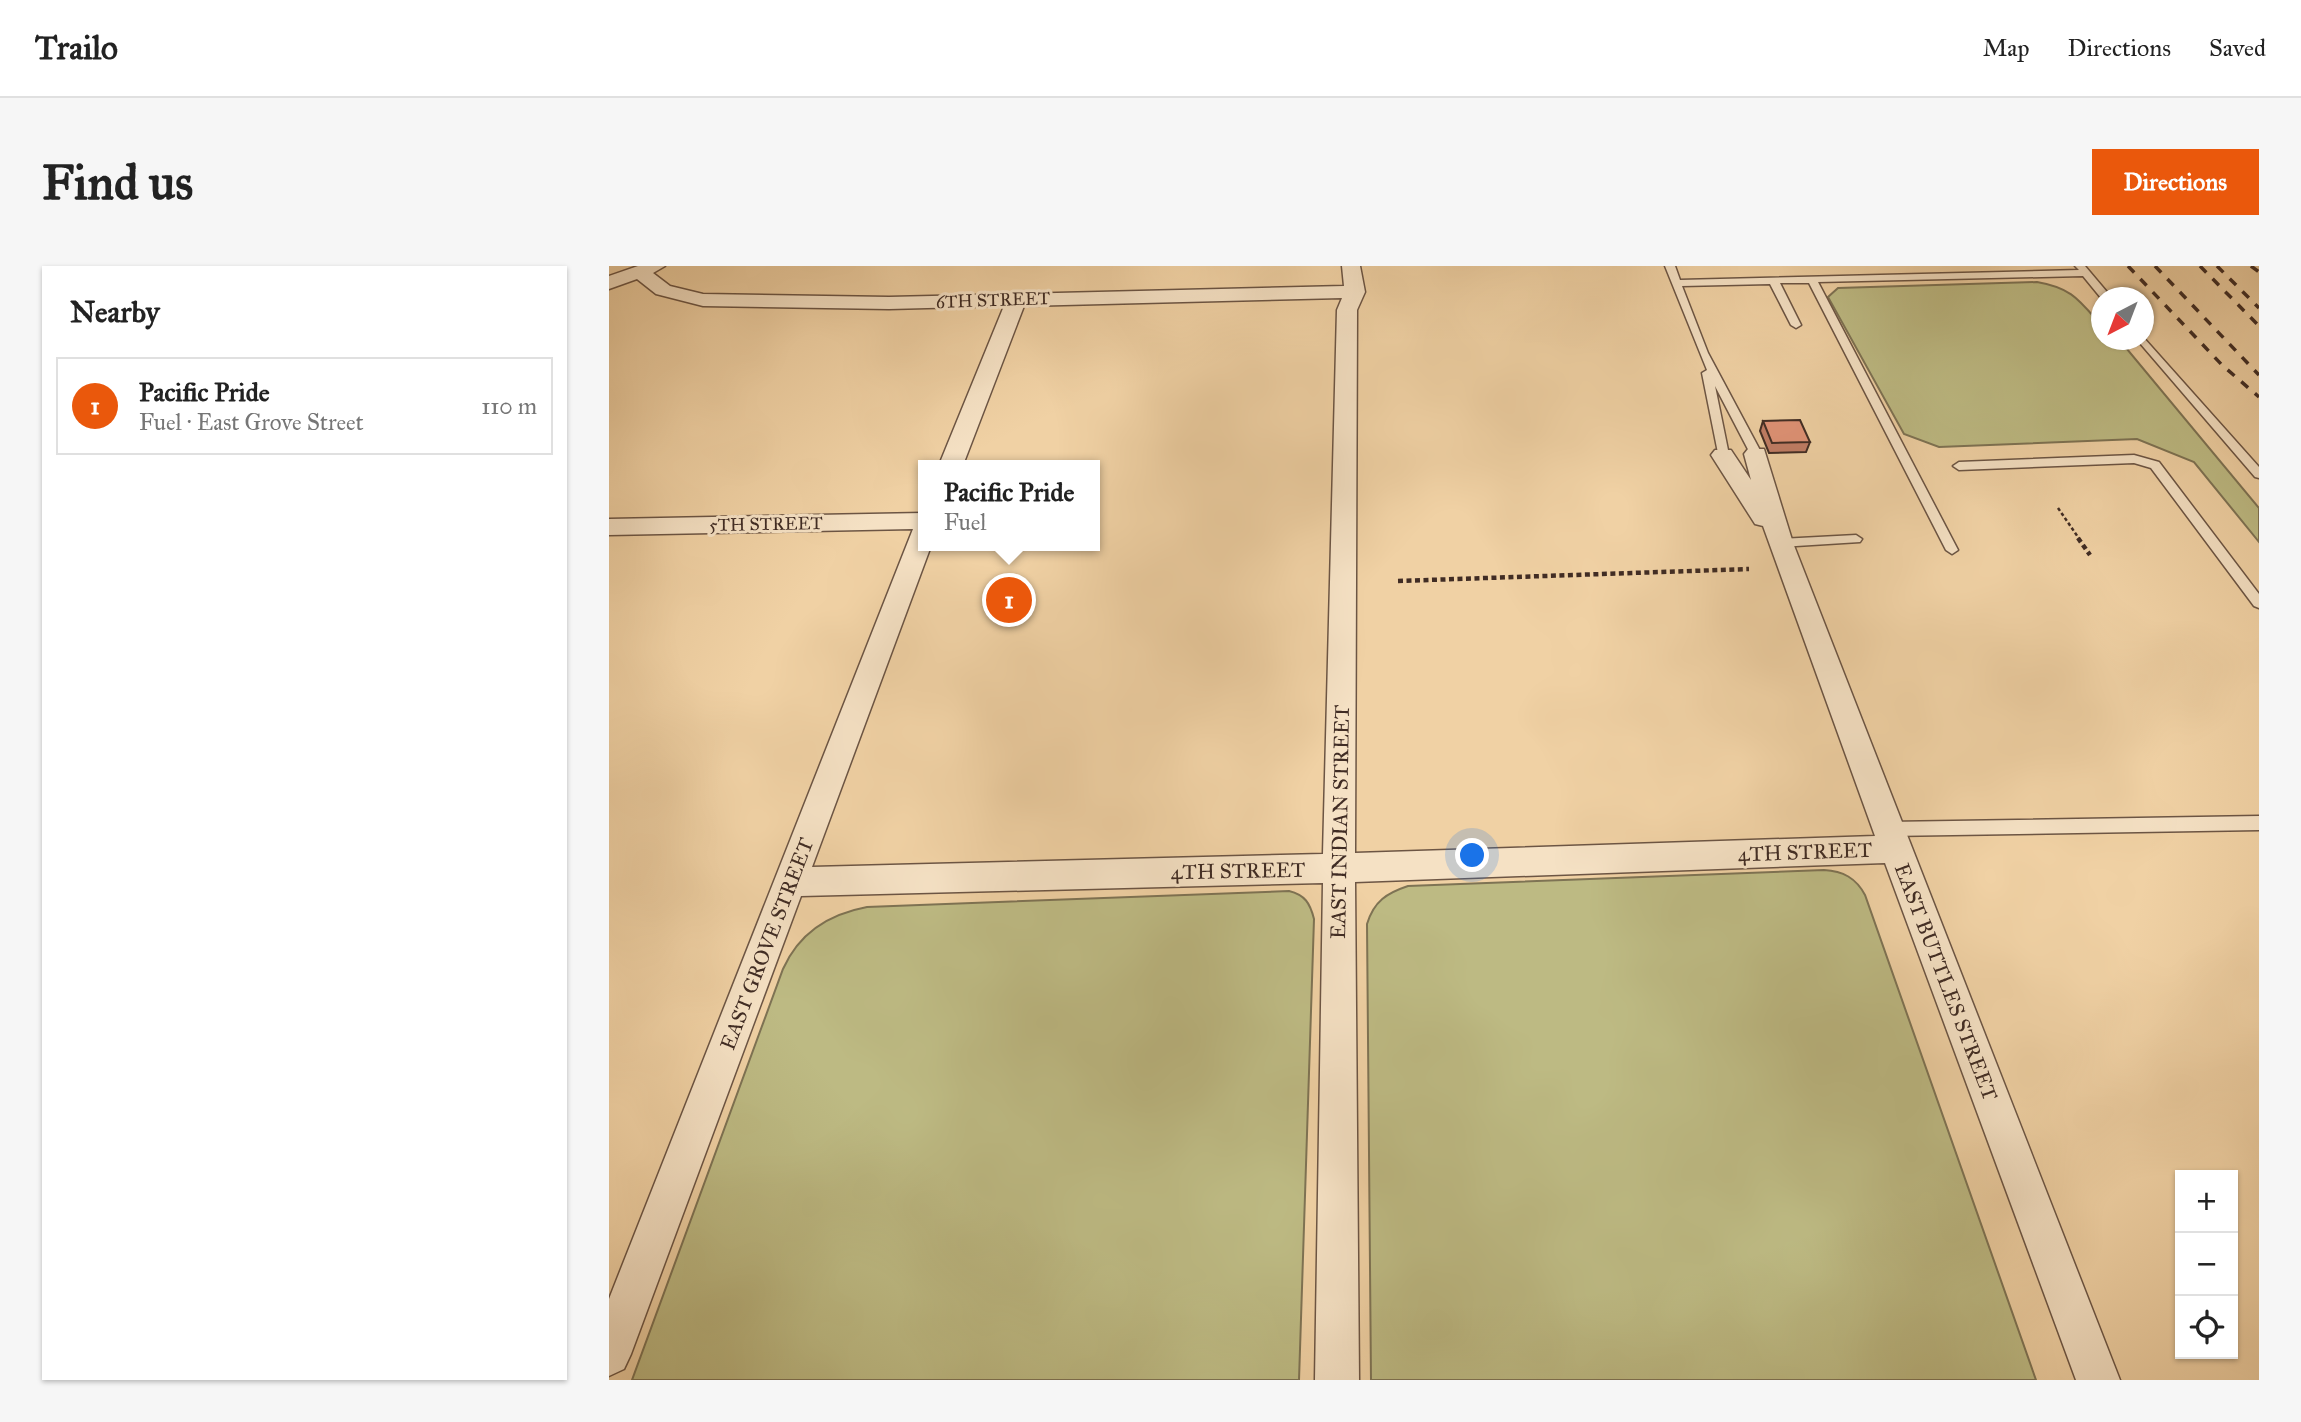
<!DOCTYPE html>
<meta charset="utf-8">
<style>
:root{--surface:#fff;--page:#f6f6f6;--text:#222;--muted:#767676;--line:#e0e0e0;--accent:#ea580c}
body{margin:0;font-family:"IM FELL Great Primer",serif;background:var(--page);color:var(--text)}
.controls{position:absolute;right:21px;bottom:21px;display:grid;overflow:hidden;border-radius:0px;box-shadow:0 2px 5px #0004}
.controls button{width:63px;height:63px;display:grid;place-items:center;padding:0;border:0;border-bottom:2px solid var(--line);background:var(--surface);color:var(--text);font:35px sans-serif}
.compass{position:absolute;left:1482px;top:21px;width:63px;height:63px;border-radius:50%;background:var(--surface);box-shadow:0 2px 5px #0004;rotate:222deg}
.you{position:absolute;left:864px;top:590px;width:24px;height:24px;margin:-18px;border:5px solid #fff;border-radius:50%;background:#1a73e8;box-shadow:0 0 0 10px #1a73e833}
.badge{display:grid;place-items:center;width:46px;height:46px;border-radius:50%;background:var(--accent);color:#fff;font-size:23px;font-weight:700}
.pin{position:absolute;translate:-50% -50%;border:4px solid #fff;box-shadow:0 2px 7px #0006}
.popup{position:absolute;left:309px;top:194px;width:182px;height:91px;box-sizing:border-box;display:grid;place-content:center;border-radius:0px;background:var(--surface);filter:drop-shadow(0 2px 5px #0005);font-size:23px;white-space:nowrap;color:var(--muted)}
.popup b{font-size:26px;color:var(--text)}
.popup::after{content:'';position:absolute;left:50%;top:100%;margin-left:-14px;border:14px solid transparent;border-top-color:var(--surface)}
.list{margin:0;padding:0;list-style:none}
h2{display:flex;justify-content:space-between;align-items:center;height:91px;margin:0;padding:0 28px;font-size:30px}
h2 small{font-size:23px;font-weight:400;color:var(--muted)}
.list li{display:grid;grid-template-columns:46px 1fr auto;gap:21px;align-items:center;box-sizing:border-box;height:98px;margin:0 14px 14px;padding:0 14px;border:2px solid var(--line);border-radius:0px}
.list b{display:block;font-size:26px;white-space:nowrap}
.list p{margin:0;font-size:23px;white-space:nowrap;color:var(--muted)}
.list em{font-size:23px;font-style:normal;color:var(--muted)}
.icon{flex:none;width:38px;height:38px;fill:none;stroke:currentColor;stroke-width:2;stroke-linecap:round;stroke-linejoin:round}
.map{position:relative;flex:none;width:1650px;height:1114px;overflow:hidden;border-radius:0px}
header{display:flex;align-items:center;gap:42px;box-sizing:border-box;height:98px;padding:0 35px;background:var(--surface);border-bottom:2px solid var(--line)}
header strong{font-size:33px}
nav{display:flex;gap:38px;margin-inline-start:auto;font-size:24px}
.intro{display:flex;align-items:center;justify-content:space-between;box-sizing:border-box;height:168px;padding:0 42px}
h1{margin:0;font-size:49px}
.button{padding:18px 32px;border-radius:0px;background:var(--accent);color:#fff;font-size:24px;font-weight:700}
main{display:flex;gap:42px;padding:0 42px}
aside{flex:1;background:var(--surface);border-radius:0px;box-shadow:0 2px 5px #0004}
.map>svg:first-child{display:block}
.green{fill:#bdba83;stroke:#7e7354;stroke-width:2}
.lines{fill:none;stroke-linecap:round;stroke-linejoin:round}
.lane-casing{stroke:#6c5544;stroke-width:3}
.street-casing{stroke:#6c5544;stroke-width:3}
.path-far1{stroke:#402c24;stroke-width:2.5;stroke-dasharray:3.5 2.5;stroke-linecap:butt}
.path{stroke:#402c24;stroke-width:4.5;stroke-dasharray:5 3.5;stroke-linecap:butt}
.lane{fill:#f5e1c4;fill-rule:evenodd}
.street{fill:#f5e1c4;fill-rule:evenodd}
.rail{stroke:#402c24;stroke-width:3.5;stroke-dasharray:9 9;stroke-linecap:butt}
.wall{fill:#c27e66;stroke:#402c24;stroke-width:2}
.building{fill:#e19377;stroke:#402c24;stroke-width:2}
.labels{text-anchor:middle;stroke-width:6;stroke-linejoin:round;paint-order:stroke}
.far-street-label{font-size:18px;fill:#402c24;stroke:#f5e1c4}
.street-label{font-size:21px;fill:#402c24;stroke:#f5e1c4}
</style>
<header>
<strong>Trailo</strong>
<nav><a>Map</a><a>Directions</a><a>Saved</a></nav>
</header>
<div class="intro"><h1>Find us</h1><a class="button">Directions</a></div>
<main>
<aside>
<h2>Nearby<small></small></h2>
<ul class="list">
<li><span class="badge">1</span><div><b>Pacific Pride</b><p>Fuel · East Grove Street</p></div><em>110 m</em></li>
</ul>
</aside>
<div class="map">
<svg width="1650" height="1114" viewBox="0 0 1650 1114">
<rect width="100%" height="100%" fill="#f0d1a4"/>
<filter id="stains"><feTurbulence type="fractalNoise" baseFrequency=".00286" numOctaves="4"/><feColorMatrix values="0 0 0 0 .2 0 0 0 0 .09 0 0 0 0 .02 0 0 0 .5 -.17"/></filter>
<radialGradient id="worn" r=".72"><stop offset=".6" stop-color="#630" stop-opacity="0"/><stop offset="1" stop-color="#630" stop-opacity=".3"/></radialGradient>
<path class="green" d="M1428,16C1463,22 1470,34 1492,59V74H1505L1518,83L1650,242V276L1585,196L1528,173L1330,181L1295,168L1219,31L1229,22Z
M1215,604C1234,605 1247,612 1256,629L1427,1114H762L758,658C765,635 778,627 799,620Z
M680,625C696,629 701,637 705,653L690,1114H23L174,703C190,667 220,648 258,641Z"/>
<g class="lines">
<g class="lane-casing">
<path id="lane" d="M1056,0H1066L1071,14L1470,4L1466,0H1476L1503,32H1492L1474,10L1209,16L1349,284L1343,288L1337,284L1200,17H1171L1192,59L1187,62L1182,59L1161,18L1073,20L1099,87L1153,188L1151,191H1143L1106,120L1120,189L1118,192H1110L1093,107L1098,104Z
M1534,71L1650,201V212L1646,211L1530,76L1529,74H1534Z
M1525,189L1550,196L1650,328V342L1645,340L1542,202L1525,197L1350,204L1344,200L1350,196Z
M1247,269L1253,273L1251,276L1171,281L1165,277L1171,273Z
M1650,550V564L1279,570L1273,568L1271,563L1273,558L1279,556Z"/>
</g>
<g class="street-casing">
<path id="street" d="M29,0H56L44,7L61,20L94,28L280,31L735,20L733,0H751L756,26L748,44L746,587L1266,570L1154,260L1146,258L1102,189L1106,184H1122L1142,214L1135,188L1139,183H1155L1184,277L1511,1114H1467L1276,597L746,616L750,1114H706L714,617L192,630L22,1088L15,1103L0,1110V1033L304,263L0,269V253L314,247V280H322L203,601L714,588L728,44L733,32L415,40L354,199H330L395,40L280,43L94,40L47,28L28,13L0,23V10Z"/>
</g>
<path class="path-far1" d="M1449,242L1471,274"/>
<path class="path" d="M1469,272L1481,289
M789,315L1140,303"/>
<use href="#lane" class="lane"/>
<use href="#street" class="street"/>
<path class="rail" d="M1519,0L1613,99L1650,131
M1546,0L1650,109
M1591,0L1650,60
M1608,0L1650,42
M1642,0L1650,6"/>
</g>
<path class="wall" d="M1154,155L1201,176L1197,186L1160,187L1151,165Z"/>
<path class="building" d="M1191,154L1201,176L1163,177L1154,155Z"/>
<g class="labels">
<g class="far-street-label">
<text transform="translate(384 34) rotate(-2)" y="6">6TH STREET</text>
<text transform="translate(157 258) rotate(-1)" y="6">5TH STREET</text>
</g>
<g class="street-label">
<text transform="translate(731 556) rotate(-89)" y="7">EAST INDIAN STREET</text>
<text transform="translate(1196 586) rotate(-2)" y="7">4TH STREET</text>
<text transform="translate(629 605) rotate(-1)" y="7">4TH STREET</text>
<text transform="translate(158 678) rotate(-69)" y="7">EAST GROVE STREET</text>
<text transform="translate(1337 716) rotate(69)" y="7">EAST BUTTLES STREET</text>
</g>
</g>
<rect width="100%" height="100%" filter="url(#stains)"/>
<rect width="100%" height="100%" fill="url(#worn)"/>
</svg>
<div class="controls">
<button>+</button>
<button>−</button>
<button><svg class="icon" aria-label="locate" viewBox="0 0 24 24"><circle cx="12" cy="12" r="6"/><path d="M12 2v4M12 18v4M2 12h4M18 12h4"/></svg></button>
</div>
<svg class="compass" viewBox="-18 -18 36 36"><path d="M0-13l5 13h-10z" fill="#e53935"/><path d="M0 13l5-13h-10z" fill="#767676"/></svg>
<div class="you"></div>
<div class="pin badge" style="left:400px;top:334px">1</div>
<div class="popup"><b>Pacific Pride</b>Fuel</div>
</div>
</main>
